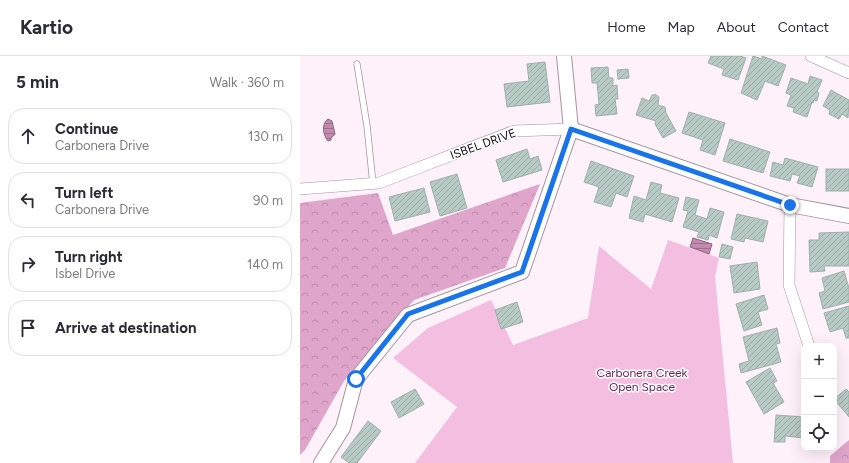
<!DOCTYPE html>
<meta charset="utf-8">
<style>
:root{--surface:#fff;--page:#f2f2f3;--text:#2b2b33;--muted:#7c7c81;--line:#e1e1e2}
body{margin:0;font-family:Figtree,sans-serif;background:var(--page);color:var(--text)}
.controls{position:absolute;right:12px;bottom:12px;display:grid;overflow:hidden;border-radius:8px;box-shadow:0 4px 16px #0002}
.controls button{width:36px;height:36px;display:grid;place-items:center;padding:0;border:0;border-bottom:1px solid var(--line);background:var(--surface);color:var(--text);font:20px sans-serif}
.stop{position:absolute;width:12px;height:12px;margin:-9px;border:3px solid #1a73e8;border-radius:50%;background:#fff}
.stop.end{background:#1a73e8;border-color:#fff;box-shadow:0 1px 4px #0008}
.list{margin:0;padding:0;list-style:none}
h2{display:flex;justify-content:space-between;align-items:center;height:52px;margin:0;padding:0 16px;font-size:17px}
h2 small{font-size:13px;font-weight:400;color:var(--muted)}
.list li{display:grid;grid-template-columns:26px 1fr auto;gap:12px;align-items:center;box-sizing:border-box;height:56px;margin:0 8px 8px;padding:0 8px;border:1px solid var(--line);border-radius:16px}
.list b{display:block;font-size:15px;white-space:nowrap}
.list p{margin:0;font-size:13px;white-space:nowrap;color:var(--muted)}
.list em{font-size:13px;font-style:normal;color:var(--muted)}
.icon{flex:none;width:22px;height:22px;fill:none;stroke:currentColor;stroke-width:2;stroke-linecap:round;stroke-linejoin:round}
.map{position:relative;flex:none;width:549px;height:407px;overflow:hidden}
header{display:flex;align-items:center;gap:24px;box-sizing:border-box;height:56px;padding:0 20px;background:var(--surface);border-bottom:1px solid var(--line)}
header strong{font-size:19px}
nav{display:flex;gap:22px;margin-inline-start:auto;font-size:14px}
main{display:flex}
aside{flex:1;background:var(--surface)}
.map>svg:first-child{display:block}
.forest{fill:url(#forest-crowns)}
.park{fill:#f3bedf}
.water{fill:url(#water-rules);stroke:#8d647e}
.building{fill:url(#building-hatch);stroke:#9eb0aa}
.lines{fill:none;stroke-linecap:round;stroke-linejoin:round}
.service-casing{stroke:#a4959e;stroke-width:7}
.minor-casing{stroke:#a4959e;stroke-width:12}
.tertiary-casing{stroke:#a4959e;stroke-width:16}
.service{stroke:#fff;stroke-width:5.5}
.minor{stroke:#fff;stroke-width:11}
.tertiary{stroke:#fff;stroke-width:14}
.route{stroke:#1a73e8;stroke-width:5}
.labels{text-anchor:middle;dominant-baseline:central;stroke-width:3;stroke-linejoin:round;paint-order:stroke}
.street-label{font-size:12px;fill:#100a0e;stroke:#fff}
.park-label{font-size:12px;fill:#692655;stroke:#fff}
</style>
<header>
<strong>Kartio</strong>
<nav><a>Home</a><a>Map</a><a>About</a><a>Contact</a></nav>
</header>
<main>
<aside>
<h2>5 min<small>Walk · 360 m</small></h2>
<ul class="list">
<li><svg class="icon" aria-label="ahead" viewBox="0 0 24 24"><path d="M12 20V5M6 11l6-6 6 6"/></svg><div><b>Continue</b><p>Carbonera Drive</p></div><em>130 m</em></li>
<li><svg class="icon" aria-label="left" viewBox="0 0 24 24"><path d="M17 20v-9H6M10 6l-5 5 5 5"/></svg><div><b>Turn left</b><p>Carbonera Drive</p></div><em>90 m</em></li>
<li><svg class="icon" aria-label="right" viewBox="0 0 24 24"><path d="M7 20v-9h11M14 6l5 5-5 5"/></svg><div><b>Turn right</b><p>Isbel Drive</p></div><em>140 m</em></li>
<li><svg class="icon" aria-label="arrive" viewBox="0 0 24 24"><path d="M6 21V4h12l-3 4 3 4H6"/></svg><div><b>Arrive at destination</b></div></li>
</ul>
</aside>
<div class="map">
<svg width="549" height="407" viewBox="0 0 549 407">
<defs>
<pattern id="forest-crowns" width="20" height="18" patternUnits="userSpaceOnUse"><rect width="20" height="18" fill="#dfa5ca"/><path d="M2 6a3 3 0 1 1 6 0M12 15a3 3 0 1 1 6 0" fill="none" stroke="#be8dac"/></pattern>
<pattern id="water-rules" width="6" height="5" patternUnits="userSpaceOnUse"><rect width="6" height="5" fill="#c28aae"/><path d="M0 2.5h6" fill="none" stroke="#9c6f8c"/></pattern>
<pattern id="building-hatch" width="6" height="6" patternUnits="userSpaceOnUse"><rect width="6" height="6" fill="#b8cac4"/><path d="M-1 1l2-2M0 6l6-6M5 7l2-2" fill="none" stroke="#9daca7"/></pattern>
</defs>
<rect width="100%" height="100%" fill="#fef1f9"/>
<!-- forest -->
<g class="forest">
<path d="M 240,128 L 205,212 L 114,244 L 44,325 L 5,394 L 0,399 L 0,147 L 78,137 L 93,179 Z"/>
<path d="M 549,384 L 549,407 L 530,407 L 530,400 Z"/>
</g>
<!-- park -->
<path class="park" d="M 368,184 L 419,202 L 415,221 L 433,407 L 115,407 L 157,351 L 93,302 L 128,272 L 191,244 L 213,289 L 288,262 L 299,190 L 351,233 Z"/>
<!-- water -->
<g class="water">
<path d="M 28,63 L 32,65 L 35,78 L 31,82 L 31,84 L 28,85 C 23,79 21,68 28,63 Z"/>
<path d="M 393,182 L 412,188 L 409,198 L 390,191 Z"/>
</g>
<!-- building -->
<g class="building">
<path d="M 411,0 L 440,0 L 446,2 L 438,24 L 422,19 L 424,13 L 408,7 Z"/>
<path d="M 453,0 L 462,3 L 462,0 L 486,9 L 478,30 L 465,25 L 457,44 L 441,37 Z"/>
<path d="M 245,6 L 250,46 L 207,51 L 204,28 L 229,25 L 227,8 Z"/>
<path d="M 308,11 L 309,22 L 313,22 L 313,30 L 317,29 L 318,43 L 315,43 L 317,58 L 296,60 L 295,49 L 299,48 L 297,27 L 292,27 L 291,12 Z"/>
<path d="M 328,13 L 329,22 L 318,23 L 317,14 Z"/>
<path d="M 510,20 L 522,24 L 517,36 L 519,37 L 517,45 L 514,44 L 513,47 L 512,46 L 507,61 L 493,56 L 494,52 L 487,50 L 491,39 L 486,37 L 491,22 L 508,28 Z"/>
<path d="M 531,34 L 549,44 L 548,62 L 542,58 L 539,63 L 529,58 L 530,54 L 523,50 Z"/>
<path d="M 355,38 L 359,41 L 358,49 L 365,51 L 366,57 L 376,75 L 363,82 L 355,68 L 356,65 L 336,59 L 342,42 L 349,45 L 352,39 L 355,39 Z"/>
<path d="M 389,56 L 425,67 L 415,99 L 400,94 L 403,84 L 382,77 Z"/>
<path d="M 430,83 L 470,96 L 463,117 L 423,105 Z"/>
<path d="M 227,93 L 230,103 L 238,100 L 242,114 L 203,126 L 196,104 Z"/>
<path d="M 485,102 L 518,111 L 512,131 L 497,127 L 500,120 L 492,118 L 490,125 L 470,120 L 473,106 L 483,109 Z"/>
<path d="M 291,105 L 334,120 L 327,141 L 316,137 L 311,151 L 294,146 L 299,131 L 284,126 Z"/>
<rect x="526" y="113" width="23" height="22"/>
<path d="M 157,118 L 167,152 L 140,160 L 130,126 Z"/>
<path d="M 351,126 L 362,129 L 360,137 L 379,142 L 372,166 L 345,158 L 343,166 L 329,162 L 334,140 L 346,144 Z"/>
<path d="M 124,132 L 130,156 L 95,165 L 89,141 Z"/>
<path d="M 386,141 L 399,144 L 395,159 L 407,163 L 410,152 L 424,156 L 417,182 L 409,179 L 408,184 L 397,181 L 399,176 L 383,171 L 388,155 L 383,154 Z"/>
<path d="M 437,158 L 468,165 L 463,186 L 445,182 L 444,186 L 431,183 Z"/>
<path d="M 549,176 L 549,210 L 524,210 L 525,215 L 510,216 L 509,184 L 519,184 L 519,177 Z"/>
<path d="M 422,188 L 433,191 L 430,203 L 419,201 Z"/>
<path d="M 457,206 L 460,233 L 434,237 L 430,210 Z"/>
<path d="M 544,215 L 549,232 L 549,246 L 523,253 L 519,237 L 525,235 L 522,222 Z"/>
<path d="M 464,239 L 468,253 L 458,256 L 462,269 L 444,275 L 436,248 Z"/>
<path d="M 217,246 L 223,266 L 201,273 L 195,254 Z"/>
<path d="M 549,250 L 549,282 L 546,282 L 543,272 L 530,276 L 524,257 Z"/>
<path d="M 477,272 L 480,287 L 476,288 L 481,306 L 441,317 L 439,308 L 449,305 L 443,281 Z"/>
<path d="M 470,312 L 477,325 L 473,327 L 484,346 L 464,358 L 446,326 Z"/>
<path d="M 115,333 L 124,348 L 99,362 L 91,346 Z"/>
<path d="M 546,333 L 549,336 L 549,361 L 534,343 Z"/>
<path d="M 476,359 L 504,361 L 504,382 L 485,380 L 485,386 L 474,386 Z"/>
<path d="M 68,365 L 81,375 L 57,407 L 49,407 L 41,401 Z"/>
</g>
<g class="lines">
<defs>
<path id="service" d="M 57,8 L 67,70 L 73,128"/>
<g id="minor">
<path d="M 511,0 L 549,17"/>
<path d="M 0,133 L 79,127 L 214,75 L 271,73"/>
<path d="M 490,149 L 489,229 L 509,290"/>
</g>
<g id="tertiary">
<path d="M 271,73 L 490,149 L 549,160"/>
<path d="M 21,407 L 43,372 L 56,323 L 108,259 L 222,216 L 271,73 L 264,0"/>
</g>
</defs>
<!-- service casing -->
<use href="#service" class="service-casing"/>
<!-- minor casing -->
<use href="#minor" class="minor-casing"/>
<!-- tertiary casing -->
<use href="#tertiary" class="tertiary-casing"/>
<!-- service -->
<use href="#service" class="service"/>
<!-- minor -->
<use href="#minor" class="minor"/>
<!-- tertiary -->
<use href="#tertiary" class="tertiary"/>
</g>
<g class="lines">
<!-- route -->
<path class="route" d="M 56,323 L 108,258 L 222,216 L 271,73 L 490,149"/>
</g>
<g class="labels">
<!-- street labels -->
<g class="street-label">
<text transform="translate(183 88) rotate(-20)">ISBEL DRIVE</text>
</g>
<!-- park labels -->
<g class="park-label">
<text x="342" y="317">Carbonera Creek<tspan x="342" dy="14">Open Space</tspan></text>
</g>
</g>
</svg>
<div class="controls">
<button>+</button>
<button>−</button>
<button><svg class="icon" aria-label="locate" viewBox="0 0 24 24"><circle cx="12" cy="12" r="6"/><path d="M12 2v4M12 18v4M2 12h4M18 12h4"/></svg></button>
</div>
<div class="stop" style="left:56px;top:323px"></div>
<div class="stop end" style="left:490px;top:149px"></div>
</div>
</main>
